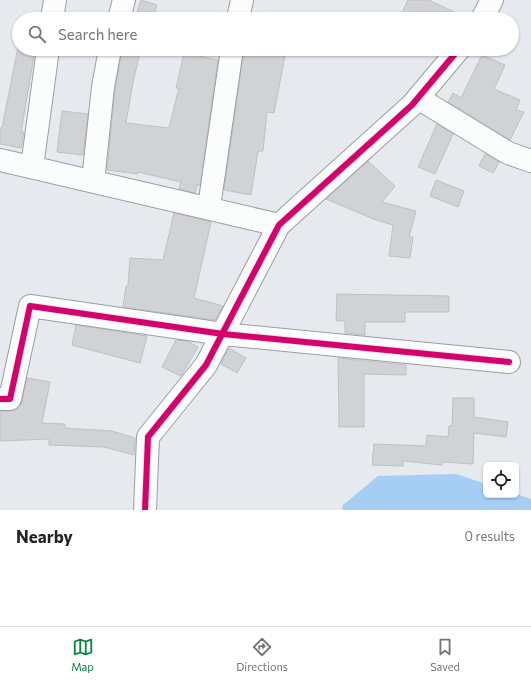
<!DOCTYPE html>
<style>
:root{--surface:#fff;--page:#f6f6f6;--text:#222;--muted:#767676;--line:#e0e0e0;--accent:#0b8043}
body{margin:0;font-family:Commissioner,sans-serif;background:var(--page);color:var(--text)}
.controls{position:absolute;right:12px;bottom:12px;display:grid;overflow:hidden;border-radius:6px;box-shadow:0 1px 3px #0004}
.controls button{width:36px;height:36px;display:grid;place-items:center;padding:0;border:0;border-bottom:1px solid var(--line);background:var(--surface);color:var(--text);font:20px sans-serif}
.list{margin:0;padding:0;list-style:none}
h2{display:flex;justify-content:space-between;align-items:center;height:52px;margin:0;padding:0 16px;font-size:17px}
h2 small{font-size:13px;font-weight:400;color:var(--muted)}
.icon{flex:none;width:22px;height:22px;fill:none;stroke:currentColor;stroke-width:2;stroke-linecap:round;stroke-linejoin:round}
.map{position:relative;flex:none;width:531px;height:510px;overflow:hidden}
.search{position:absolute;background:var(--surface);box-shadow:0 1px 3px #0004;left:12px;right:12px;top:12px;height:44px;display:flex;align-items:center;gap:10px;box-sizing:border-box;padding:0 14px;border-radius:22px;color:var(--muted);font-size:15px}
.sheet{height:116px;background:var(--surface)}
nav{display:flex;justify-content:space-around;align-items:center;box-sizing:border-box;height:56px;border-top:1px solid var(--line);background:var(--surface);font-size:11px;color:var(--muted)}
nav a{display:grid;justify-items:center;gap:2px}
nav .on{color:var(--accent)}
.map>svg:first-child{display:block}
.water{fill:#a6cef5}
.building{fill:#d0d2d5;stroke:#bec0c3}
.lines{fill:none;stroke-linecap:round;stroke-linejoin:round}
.minor-casing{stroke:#9c9ea1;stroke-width:24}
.minor{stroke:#fbfcfc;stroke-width:22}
.cycleway-casing{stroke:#e3e9f0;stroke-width:8}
.cycleway{stroke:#d6006c;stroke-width:6}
</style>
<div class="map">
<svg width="531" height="510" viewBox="0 0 531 510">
<rect width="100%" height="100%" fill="#e6e9ed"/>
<!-- water -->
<path class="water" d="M 456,474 L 486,484 L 486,495 L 516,494 L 531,499 L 531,510 L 342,510 L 343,505 L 378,476 Z"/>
<!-- building -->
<g class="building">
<path d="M 141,0 L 157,5 L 153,19 L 135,19 Z"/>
<path d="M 408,0 L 429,0 L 469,19 L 399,19 Z"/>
<path d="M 18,47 L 19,49 L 35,50 L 21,132 L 24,132 L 21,148 L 0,144 L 0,128 L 2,128 Z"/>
<path d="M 122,49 L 141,49 L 133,82 L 126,123 L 169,128 L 179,88 L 176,88 L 184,53 L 218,60 L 200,185 L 197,185 L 195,193 L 179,189 L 181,182 L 138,172 L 138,174 L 107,170 L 115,89 Z"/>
<path d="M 244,49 L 255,49 L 285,56 L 274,113 L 267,112 L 263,151 L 258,151 L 251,195 L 224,190 Z"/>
<path d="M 482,55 L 505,65 L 494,89 L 520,100 L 516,110 L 524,112 L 510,140 L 448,102 L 453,93 L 461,98 Z"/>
<path d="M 62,111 L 88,114 L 83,155 L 57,152 Z"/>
<path d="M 437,124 L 453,134 L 435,174 L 418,167 Z"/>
<path d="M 485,154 L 499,162 L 493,173 L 479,166 Z"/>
<path d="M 368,161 L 395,186 L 382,202 L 416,211 L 409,237 L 413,237 L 410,258 L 389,256 L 393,225 L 376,220 L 326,199 Z"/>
<path d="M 436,180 L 464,191 L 458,207 L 430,196 Z"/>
<path d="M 174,213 L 211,222 L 194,298 L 223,306 L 215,320 L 123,307 L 126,286 L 128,286 L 130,258 L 163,260 Z"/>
<path d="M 337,294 L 449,296 L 449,312 L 405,312 L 405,322 L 365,322 L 365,335 L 345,333 L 345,321 L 336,321 Z"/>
<path d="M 76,325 L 147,336 L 140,363 L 72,345 Z"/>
<path d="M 176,340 L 187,341 L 198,347 L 181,376 L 162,367 Z"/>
<path d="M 229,348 L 246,358 L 237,373 L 221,364 Z"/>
<path d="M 338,358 L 406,365 L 406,375 L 364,374 L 364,427 L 339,427 Z"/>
<path d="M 27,378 L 50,382 L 42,423 L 65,424 L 65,428 L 112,431 L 135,438 L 134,455 L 104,447 L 49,445 L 49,439 L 0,441 L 0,412 L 17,410 L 22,402 Z"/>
<path d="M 453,398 L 474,398 L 474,417 L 508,422 L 506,437 L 474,433 L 473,464 L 443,462 L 442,465 L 403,461 L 403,466 L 372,465 L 374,444 L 426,446 L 427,435 L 448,437 L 449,426 L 452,426 Z"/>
</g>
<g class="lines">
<defs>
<g id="minor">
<path d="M 52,19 L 55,0"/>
<path d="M 119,19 L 124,0"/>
<path d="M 238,19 L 242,0"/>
<path d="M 482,19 L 492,0"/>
<path d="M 418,98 L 508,153 L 531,161"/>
<path d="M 0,160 L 279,225"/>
<path d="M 32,167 L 48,49"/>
<path d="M 93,181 L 103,87 L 110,49"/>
<path d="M 209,207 L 232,49"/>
<path d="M 0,399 L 10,399 L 30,306 L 223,334 L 509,362"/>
<path d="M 145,510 L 148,437 L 206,365 L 279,225 L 412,105 L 459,49"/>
</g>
</defs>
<!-- minor casing -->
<use href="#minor" class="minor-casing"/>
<!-- minor -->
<use href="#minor" class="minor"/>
<defs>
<g id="cycleway">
<path d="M 0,399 L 10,399 L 30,306 L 223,334 L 509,362"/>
<path d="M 145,510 L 148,437 L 206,365 L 279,225 L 412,105 L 459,49"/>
</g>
</defs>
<!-- cycleway casing -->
<use href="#cycleway" class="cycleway-casing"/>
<!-- cycleway -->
<use href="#cycleway" class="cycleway"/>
</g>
</svg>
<div class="controls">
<button><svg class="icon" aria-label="locate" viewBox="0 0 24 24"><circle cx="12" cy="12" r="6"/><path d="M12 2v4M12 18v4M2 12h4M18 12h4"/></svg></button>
</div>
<div class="search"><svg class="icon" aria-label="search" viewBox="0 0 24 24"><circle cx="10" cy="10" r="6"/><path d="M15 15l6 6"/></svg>Search here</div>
</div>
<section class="sheet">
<h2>Nearby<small>0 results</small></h2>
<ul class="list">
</ul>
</section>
<nav>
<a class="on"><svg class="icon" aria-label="map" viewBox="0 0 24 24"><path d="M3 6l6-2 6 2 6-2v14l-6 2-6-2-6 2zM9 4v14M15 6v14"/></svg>Map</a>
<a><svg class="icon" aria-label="directions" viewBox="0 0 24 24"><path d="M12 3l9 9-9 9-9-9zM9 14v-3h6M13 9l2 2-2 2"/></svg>Directions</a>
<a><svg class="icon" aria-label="saved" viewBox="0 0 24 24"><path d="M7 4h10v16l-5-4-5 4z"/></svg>Saved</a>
</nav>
